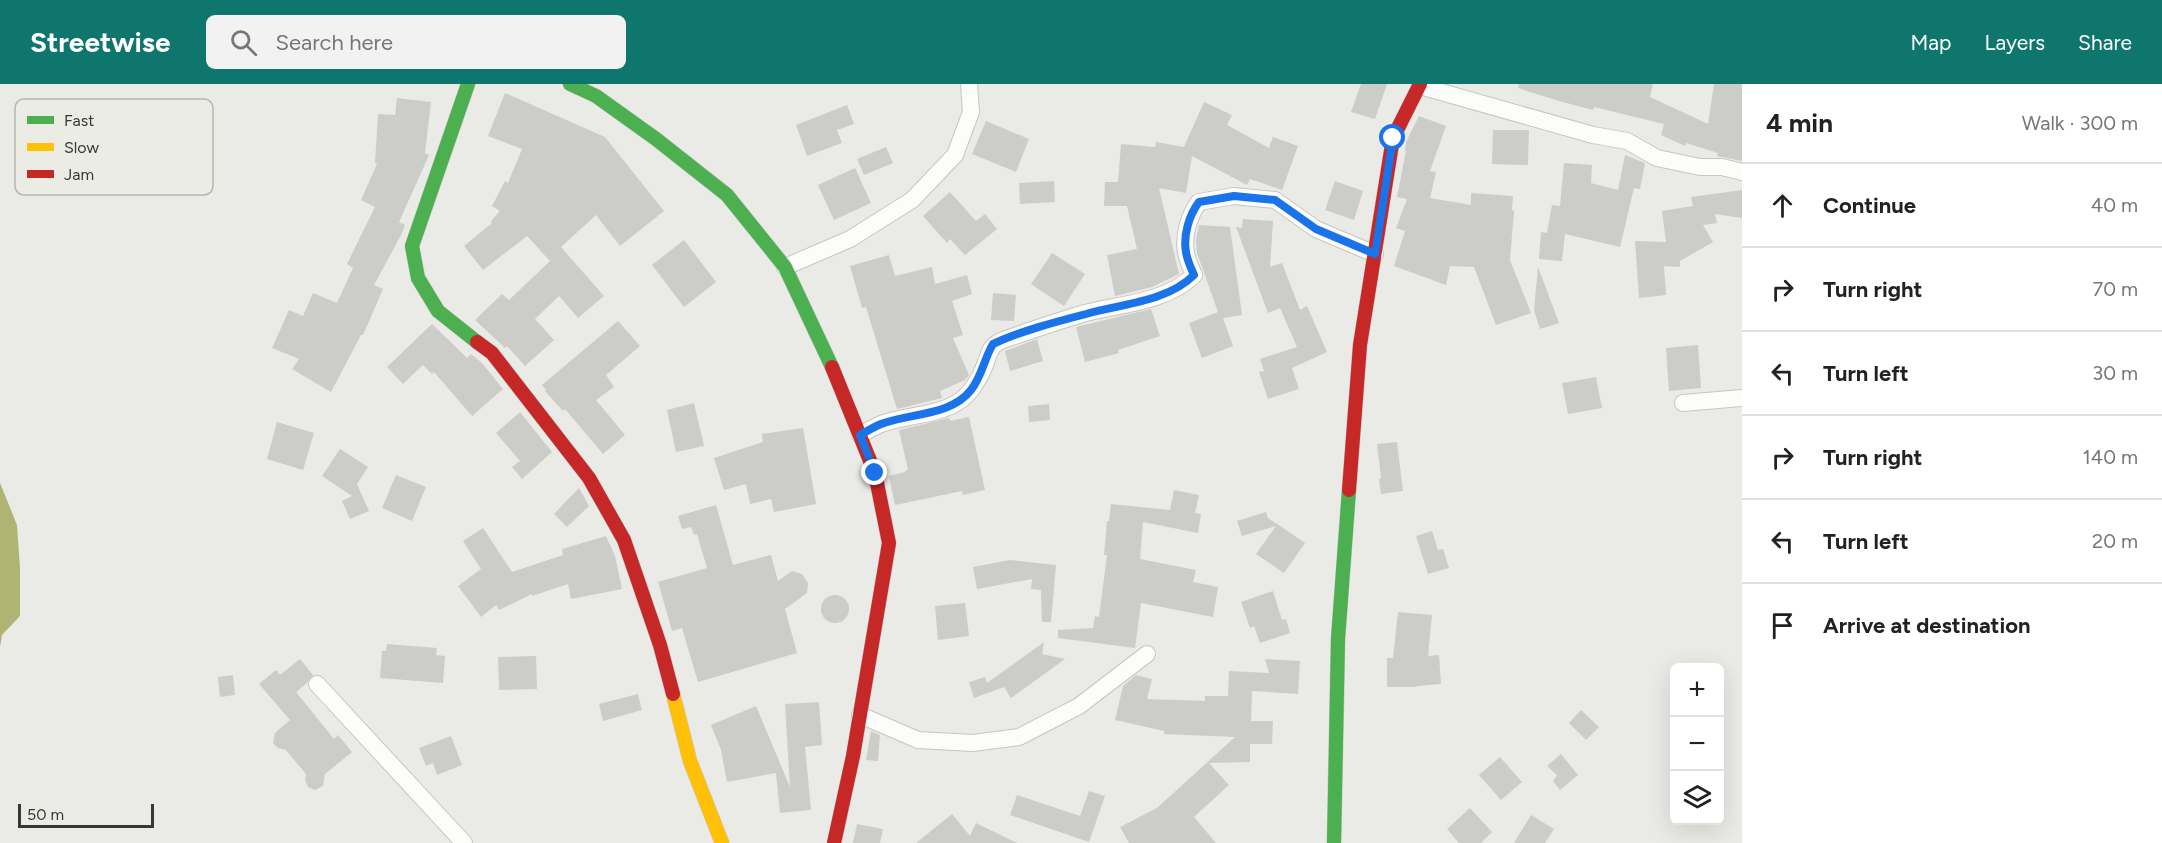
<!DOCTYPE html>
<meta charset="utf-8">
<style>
:root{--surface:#fff;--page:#f2f2f2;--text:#222;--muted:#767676;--line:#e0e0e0;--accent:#0f766e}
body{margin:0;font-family:Figtree,sans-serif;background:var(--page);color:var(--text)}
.controls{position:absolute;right:18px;bottom:18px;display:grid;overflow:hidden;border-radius:9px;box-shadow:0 6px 24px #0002}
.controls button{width:54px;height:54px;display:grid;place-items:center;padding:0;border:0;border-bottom:2px solid var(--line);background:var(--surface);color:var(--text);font:30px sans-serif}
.scale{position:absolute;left:18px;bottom:15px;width:136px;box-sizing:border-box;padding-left:6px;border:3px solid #373735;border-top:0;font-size:16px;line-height:21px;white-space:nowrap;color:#373735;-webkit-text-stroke:4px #ebece4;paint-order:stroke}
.stop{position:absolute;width:18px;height:18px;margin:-14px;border:4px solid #1a73e8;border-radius:50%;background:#fff}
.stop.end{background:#1a73e8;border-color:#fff;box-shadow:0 2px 6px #0008}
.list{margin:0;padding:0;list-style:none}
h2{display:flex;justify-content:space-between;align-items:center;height:78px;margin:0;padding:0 24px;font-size:26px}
h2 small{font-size:20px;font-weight:400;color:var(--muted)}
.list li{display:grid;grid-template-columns:39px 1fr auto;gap:18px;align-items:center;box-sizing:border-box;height:84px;padding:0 24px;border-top:2px solid var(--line)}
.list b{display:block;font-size:22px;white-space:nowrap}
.list em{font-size:20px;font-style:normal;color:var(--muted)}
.icon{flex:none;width:33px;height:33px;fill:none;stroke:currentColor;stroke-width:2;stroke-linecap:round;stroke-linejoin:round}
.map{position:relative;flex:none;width:1742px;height:759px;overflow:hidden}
header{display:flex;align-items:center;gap:36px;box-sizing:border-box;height:84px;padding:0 30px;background:var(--accent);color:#fff}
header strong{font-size:28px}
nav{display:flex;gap:33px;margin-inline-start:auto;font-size:21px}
.search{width:420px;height:54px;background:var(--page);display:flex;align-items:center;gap:15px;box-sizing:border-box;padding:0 21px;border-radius:9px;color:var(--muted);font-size:22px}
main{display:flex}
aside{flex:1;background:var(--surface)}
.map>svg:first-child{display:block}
.water{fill:#b0b472}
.building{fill:#ccccc9}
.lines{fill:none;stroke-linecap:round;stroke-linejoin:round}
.street-casing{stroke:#c6c6c3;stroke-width:18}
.fast-casing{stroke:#c6c6c3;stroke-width:15}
.slow-casing{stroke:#c6c6c3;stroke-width:15}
.jam-casing{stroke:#c6c6c3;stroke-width:15}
.street{stroke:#fcfcfb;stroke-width:16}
.fast{stroke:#4caf50;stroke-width:14}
.slow{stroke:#ffc107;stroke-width:14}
.jam{stroke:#c62828;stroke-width:14}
.route{stroke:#1a73e8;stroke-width:8}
.key{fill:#ebece4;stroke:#b5b6b0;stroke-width:1.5}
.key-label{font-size:16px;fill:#373735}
</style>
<header>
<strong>Streetwise</strong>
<div class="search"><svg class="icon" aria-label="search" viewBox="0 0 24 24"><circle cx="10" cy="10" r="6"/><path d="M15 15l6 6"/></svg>Search here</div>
<nav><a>Map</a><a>Layers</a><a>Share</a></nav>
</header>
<main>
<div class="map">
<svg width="1742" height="759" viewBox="0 0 1742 759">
<rect width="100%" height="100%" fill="#eaeae6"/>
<!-- water -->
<path class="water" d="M 0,399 L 17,441 L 20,484 L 20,532 L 2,551 L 0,563 Z"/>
<!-- building -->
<g class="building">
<path d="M 1361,0 L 1387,0 L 1375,35 L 1351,28 Z"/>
<path d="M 1519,0 L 1653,0 L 1650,13 L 1708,40 L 1714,0 L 1742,0 L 1742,77 L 1717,72 L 1718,69 L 1686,59 L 1685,62 L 1661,51 L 1664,40 L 1594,23 L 1593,26 L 1559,17 L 1518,4 Z"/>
<path d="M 505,9 L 605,53 L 664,127 L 620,162 L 596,131 L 561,163 L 604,212 L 578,234 L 559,212 L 535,235 L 554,256 L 525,282 L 507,262 L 505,264 L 475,236 L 502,210 L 509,216 L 550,177 L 527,152 L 483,186 L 464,162 L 492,139 L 491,137 L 500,127 L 492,122 L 505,97 L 508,99 L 522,65 L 488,52 Z"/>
<path d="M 397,14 L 431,18 L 425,69 L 429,71 L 399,138 L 405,141 L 401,151 L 374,201 L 383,205 L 363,251 L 361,251 L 331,308 L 292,285 L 299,275 L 272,264 L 289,226 L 303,232 L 313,209 L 337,219 L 353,184 L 347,180 L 375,123 L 361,116 L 377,80 L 375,79 L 378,30 L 395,31 Z"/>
<path d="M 1204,18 L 1232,31 L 1227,41 L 1269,64 L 1273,53 L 1298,62 L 1282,106 L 1250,95 L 1247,101 L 1192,72 L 1186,109 L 1159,104 L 1179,190 L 1152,203 L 1115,212 L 1107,171 L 1137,165 L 1127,122 L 1104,122 L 1105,98 L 1118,98 L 1121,60 L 1155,63 L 1156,58 L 1184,63 Z"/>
<path d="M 847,21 L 854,40 L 837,46 L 842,59 L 807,72 L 796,41 Z"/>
<path d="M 1419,32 L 1446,42 L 1430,87 L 1436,88 L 1430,114 L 1471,121 L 1471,109 L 1513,112 L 1512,126 L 1514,127 L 1510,176 L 1531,229 L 1496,241 L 1474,183 L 1450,182 L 1446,201 L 1394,182 L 1405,147 L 1396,144 L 1407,115 L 1397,113 L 1406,67 L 1405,67 L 1406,58 Z"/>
<path d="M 986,37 L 1029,55 L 1016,88 L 972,70 Z"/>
<path d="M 1493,46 L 1529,46 L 1528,81 L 1492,80 Z"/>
<path d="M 886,63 L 893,79 L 864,91 L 857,75 Z"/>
<path d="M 1625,71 L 1645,79 L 1640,105 L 1634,104 L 1620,163 L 1565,150 L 1562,177 L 1539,175 L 1541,148 L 1547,149 L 1552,121 L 1560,122 L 1564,79 L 1592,81 L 1591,99 L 1618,106 Z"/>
<path d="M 855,84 L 871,119 L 834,136 L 818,101 Z"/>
<path d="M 1054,97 L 1055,118 L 1020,120 L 1019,99 Z"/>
<path d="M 1335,97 L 1363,107 L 1354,136 L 1325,126 Z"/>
<path d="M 1742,106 L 1742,134 L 1715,130 L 1717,139 L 1703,141 L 1713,158 L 1680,177 L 1680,183 L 1664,182 L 1666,211 L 1639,214 L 1635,157 L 1666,158 L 1662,127 L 1693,122 L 1691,113 Z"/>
<path d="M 950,108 L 976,137 L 985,130 L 997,145 L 965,171 L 950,155 L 947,159 L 923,132 Z"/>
<path d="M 1243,135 L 1273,137 L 1270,183 L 1282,179 L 1300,226 L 1307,222 L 1327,268 L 1292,284 L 1299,305 L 1268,315 L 1259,288 L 1264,287 L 1260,275 L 1297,263 L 1280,224 L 1268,229 L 1236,143 L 1242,144 Z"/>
<path d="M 1199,141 L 1230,143 L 1242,231 L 1223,234 L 1233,262 L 1202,274 L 1189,239 L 1218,228 L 1197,169 L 1196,156 Z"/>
<path d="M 684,156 L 716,198 L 684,223 L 652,181 Z"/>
<path d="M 1052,169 L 1085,190 L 1064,222 L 1031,200 Z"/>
<path d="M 889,171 L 895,192 L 932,183 L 935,200 L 967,191 L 972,210 L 952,217 L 963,251 L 953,254 L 969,291 L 965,296 L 940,307 L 942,314 L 897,325 L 866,223 L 862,224 L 850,182 Z"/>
<path d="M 1538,183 L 1559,239 L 1540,245 L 1534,226 Z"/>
<path d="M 993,209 L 1016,211 L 1014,237 L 991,236 Z"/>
<path d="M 1151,225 L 1160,252 L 1118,266 L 1119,269 L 1085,278 L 1076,243 Z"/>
<path d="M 618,237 L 640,262 L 606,291 L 614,303 L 596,316 L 625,351 L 603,370 L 565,325 L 563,327 L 545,307 L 546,306 L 542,301 Z"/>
<path d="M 432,240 L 467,274 L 471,270 L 482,279 L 503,305 L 472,332 L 434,288 L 432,290 L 423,281 L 403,300 L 387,283 Z"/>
<path d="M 1037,255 L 1043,277 L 1010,287 L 1005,267 Z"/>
<path d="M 1698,261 L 1701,304 L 1669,307 L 1666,264 Z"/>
<path d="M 1596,293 L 1602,324 L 1568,330 L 1562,299 Z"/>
<path d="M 694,319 L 704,362 L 676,368 L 667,326 Z"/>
<path d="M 1049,320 L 1050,336 L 1029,338 L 1028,322 Z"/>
<path d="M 520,328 L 552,368 L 522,395 L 512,383 L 520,377 L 496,349 Z"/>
<path d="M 969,333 L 985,406 L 963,411 L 962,407 L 895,421 L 889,392 L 905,388 L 905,387 L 908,386 L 899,346 L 949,334 L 950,337 Z"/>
<path d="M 277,338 L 314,349 L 303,386 L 267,375 Z"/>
<path d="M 803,344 L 816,420 L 774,428 L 771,415 L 750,420 L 746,400 L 724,406 L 714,374 L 763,358 L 762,350 Z"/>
<path d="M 1397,358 L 1403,407 L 1381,410 L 1379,395 L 1381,394 L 1377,360 Z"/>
<path d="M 340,365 L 368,383 L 357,400 L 369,427 L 350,435 L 342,417 L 352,412 L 322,392 Z"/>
<path d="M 396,391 L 426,403 L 412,437 L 382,424 Z"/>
<path d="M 579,404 L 589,422 L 567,443 L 554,430 Z"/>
<path d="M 1174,406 L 1199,411 L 1195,429 L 1201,430 L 1198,449 L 1143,438 L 1140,475 L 1196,486 L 1193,498 L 1218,503 L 1213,533 L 1141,519 L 1135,564 L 1058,554 L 1058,546 L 1093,544 L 1095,532 L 1099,533 L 1107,471 L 1104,471 L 1107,437 L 1109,437 L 1111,420 L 1170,426 Z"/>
<path d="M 716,421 L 733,481 L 771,471 L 778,497 L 792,487 L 802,490 L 808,499 L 807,509 L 785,525 L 797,569 L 698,598 L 682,544 L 672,547 L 658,498 L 707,484 L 697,450 L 694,451 L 691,443 L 682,445 L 678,432 Z"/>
<path d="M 1266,428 L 1268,434 L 1305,459 L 1284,489 L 1256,470 L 1276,442 L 1242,452 L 1237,437 Z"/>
<path d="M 483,444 L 512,488 L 563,471 L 562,465 L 606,452 L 615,472 L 622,505 L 571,515 L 568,500 L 532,512 L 532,510 L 499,526 L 496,521 L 481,533 L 458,502 L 481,485 L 463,457 Z"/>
<path d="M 1432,447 L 1438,466 L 1443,465 L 1449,484 L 1428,490 L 1416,452 Z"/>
<path d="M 1010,476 L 1056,481 L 1051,538 L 1042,538 L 1041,506 L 1031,505 L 1032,495 L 977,505 L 973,483 Z"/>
<path d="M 1273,507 L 1282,536 L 1286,535 L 1290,549 L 1260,559 L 1254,542 L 1250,544 L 1241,518 Z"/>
<circle cx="835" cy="525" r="14"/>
<path d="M 965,519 L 969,552 L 938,556 L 935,522 Z"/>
<path d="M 1398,528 L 1432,531 L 1428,572 L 1439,571 L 1441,600 L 1417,602 L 1416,603 L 1387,603 L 1387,574 L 1393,574 Z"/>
<path d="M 1044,558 L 1042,570 L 1065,575 L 1011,614 L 1004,603 L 974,614 L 969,598 L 985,593 L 987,599 Z"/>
<path d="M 387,560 L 437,564 L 436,571 L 445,572 L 443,599 L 380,594 L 382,567 L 386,567 Z"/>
<path d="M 536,572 L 537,605 L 499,606 L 498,573 Z"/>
<path d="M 300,575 L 313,591 L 307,599 L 296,608 L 334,655 L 338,651 L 352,668 L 325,690 L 323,702 L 315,706 L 308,703 L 305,696 L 306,690 L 286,666 L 278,664 L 273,659 L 275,649 L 290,636 L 259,600 L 276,586 L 280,591 Z"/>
<path d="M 1265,575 L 1300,577 L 1298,610 L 1252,607 L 1251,637 L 1273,637 L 1272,660 L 1250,660 L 1250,678 L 1209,679 L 1229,701 L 1194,733 L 1216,759 L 1129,759 L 1120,743 L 1157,724 L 1235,653 L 1164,650 L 1164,647 L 1115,636 L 1123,602 L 1136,591 L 1152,595 L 1147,615 L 1205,617 L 1205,612 L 1228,612 L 1229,587 L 1269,589 Z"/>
<path d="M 233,591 L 235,611 L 220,613 L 218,593 Z"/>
<path d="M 638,610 L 642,626 L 603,637 L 599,620 Z"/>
<path d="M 819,618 L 822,661 L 805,663 L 811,726 L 780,729 L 776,689 L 727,698 L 721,666 L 711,641 L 756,622 L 790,703 L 785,620 Z"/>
<path d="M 1581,626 L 1599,643 L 1586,656 L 1569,639 Z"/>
<path d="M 871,647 L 880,651 L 878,677 L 866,676 Z"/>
<path d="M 451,652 L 462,681 L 437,691 L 433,679 L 426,682 L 419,664 Z"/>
<path d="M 1561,670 L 1578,691 L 1560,706 L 1553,697 L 1557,691 L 1547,682 Z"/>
<path d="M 1500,673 L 1522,698 L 1501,716 L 1479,691 Z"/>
<path d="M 1089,707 L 1105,712 L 1089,758 L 1010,731 L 1017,711 L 1080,732 Z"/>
<path d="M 1470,724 L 1492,748 L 1481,759 L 1459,759 L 1447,745 Z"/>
<path d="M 952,730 L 970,752 L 976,739 L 1017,759 L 916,759 Z"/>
<path d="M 1531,731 L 1554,745 L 1545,759 L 1514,759 Z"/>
<path d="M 857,740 L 883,745 L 880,759 L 853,759 Z"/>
</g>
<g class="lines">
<defs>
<g id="street">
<path d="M 1420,2 L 1593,51 L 1627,57 L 1657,74 L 1700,83 L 1722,83 L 1742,88"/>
<path d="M 785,183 L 850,155 L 912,116 L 955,71 L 971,28 L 969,0"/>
<path d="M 1683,319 L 1742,314"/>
<path d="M 860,351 C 867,347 874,343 881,340 C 905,331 936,332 958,318 C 970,311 980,294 985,281 C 990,268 989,262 1003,256 C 1029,247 1055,238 1082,230 C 1118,220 1166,219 1194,191 C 1191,184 1187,176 1186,168 C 1183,152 1189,131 1199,118 L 1234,112 L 1275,116 L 1316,145 L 1375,170"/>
<path d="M 317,600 L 464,759"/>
<path d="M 860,631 L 918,656 L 973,659 L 1019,653 L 1079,622 L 1147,570"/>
</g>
<g id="fast">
<path d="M 468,0 L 412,162 L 418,194 L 438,227 L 477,258"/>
<path d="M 570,0 L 596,12 L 656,55 L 727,111 L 785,183 L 832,283"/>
<path d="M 1334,759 L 1338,555 L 1349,406"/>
</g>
<path id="slow" d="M 673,610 L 690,677 L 722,759"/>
<g id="jam">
<path d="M 477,258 L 492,269 L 589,394 L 624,456 L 660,561 L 673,610"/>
<path d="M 832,283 L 875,389 L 889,459 L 853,672 L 834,759"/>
<path d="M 1349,406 L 1360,261 L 1393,54 L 1420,0"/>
</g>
</defs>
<!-- street casing -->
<use href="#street" class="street-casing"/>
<!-- fast casing -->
<use href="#fast" class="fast-casing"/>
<!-- slow casing -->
<use href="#slow" class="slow-casing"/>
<!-- jam casing -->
<use href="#jam" class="jam-casing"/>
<!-- street -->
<use href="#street" class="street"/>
<!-- fast -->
<use href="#fast" class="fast"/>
<!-- slow -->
<use href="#slow" class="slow"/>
<!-- jam -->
<use href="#jam" class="jam"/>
</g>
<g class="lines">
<!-- route -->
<path class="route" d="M 875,389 L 860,351 C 867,347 874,343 881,340 C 909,329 951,332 971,306 C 982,292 984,275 993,260 C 1021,247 1055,238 1086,230 C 1121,220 1167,218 1194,191 C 1191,184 1187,176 1186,168 C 1183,152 1189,131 1199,118 L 1234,112 L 1275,116 L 1316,145 L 1375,170 L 1393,54"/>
</g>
<!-- legend -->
<rect x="15" y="15" width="198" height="96" rx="9" class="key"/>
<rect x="27" y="32" width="27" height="8" fill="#4caf50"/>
<rect x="27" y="59" width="27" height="8" fill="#ffc107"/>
<rect x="27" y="86" width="27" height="8" fill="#c62828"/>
<g class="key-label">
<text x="64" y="42">Fast</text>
<text x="64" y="69">Slow</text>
<text x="64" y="96">Jam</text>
</g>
</svg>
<div class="controls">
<button>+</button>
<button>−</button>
<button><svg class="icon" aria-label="layers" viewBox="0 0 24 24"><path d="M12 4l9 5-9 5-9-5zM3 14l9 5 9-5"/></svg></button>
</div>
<div class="scale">50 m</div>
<div class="stop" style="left:1393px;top:54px"></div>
<div class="stop end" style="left:875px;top:389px"></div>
</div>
<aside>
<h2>4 min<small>Walk · 300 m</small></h2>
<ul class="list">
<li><svg class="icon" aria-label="ahead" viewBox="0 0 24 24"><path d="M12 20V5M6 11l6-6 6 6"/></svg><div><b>Continue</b></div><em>40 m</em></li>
<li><svg class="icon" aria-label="right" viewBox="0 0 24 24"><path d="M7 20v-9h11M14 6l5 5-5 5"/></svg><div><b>Turn right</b></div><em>70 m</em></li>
<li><svg class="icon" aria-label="left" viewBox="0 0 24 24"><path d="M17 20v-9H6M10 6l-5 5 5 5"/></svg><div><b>Turn left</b></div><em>30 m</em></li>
<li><svg class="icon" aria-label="right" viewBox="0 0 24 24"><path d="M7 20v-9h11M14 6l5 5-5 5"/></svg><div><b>Turn right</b></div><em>140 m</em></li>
<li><svg class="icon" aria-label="left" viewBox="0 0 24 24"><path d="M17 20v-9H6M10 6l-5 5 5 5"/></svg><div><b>Turn left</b></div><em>20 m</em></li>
<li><svg class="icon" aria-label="arrive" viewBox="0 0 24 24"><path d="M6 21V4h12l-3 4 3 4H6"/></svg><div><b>Arrive at destination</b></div></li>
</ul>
</aside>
</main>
